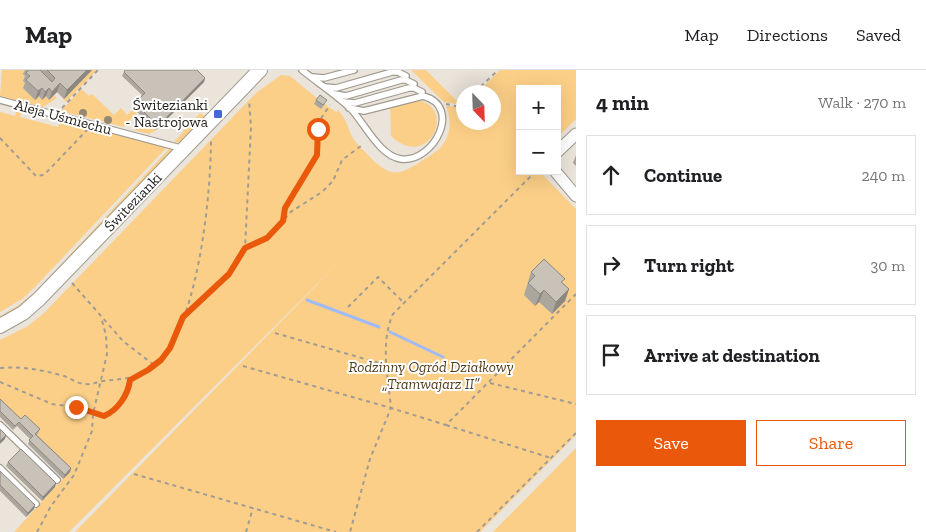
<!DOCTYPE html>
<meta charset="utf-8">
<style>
:root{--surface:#fff;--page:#f2f2f2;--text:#202124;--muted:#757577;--line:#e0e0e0;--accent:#ea580c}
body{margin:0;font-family:"Zilla Slab",serif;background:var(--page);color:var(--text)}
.controls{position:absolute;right:15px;top:15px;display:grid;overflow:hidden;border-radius:0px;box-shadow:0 5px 20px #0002}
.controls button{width:45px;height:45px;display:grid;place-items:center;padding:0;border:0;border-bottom:1px solid var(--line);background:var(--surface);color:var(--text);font:25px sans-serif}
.compass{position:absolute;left:456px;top:15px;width:45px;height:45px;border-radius:50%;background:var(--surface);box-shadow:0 5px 20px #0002;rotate:157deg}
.stop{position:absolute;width:15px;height:15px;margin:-11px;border:4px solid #ea580c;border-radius:50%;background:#fff}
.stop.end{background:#ea580c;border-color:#fff;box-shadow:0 1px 5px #0008}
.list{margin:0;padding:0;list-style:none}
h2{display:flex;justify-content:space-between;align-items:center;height:65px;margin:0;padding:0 20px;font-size:21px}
h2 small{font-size:16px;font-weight:400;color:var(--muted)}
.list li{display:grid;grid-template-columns:32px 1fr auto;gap:15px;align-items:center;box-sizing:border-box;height:80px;margin:0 10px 10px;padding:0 10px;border:1px solid var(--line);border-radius:0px}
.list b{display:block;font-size:19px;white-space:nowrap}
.list em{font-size:16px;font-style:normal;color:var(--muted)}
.actions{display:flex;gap:10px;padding:15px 20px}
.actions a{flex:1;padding:11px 0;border:1px solid var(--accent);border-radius:0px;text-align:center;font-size:18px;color:var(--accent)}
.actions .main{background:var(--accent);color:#fff}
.icon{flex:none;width:28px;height:28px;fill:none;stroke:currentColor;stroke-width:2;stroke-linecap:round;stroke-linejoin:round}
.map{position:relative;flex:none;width:576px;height:462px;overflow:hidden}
header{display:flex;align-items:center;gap:30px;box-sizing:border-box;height:70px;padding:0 25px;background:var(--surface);border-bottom:1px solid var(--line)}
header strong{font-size:24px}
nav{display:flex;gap:28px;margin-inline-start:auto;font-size:18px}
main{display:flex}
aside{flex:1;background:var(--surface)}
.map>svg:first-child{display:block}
.green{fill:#fbcf87}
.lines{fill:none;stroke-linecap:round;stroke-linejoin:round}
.stream{stroke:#a0b9f7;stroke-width:3}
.service-casing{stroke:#a19b91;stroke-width:8}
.minor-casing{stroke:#a19b91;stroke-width:13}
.tertiary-casing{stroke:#a19b91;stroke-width:16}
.path{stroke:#a19c94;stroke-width:2;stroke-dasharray:4 4;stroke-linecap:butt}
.service{stroke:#fff;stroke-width:5.5}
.minor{stroke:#fff;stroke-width:11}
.tertiary{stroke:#fff;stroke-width:14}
.tree{fill:#978971}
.wall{fill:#aca79e}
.shaded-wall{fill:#8c8881}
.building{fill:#c8c2b8;stroke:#8c8881}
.route{stroke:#ea580c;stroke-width:6}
.poi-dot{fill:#4467d9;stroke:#fff;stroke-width:2}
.labels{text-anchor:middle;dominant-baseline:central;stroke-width:4;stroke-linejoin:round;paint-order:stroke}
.poi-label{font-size:15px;fill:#25231f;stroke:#fff;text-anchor:end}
.street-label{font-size:15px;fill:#25231f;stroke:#fff}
.park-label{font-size:15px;font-style:italic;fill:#533e1b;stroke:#fff}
</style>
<header>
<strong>Map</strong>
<nav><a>Map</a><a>Directions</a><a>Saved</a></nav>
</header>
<main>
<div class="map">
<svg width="576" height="462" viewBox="0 0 576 462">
<rect width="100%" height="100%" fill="#eae4da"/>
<!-- green -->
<g class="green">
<path d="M 2,0 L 27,0 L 27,15 L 24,18 L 35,29 L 39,26 L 42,30 L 46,26 L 49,29 L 54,25 L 57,28 L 43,37 L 0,26 Z"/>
<path d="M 92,0 L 97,0 L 66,32 L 62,28 Z"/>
<path d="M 411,0 L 426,0 L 461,35 L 444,32 Z"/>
<path d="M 500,0 L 576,0 L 576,49 L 557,68 L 557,19 L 520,19 L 520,101 L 539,101 L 576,139 L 576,365 L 480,462 L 75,462 L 346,185 L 69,462 L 14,462 L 69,402 L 0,334 L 0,270 L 28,256 L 44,243 L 256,23 L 281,5 L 290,6 L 318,29 L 321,39 L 325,34 L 336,42 L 338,40 C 347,49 348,60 354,70 C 359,76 365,82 370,87 C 389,106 397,107 420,92 C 426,88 433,84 439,79 C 451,67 452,51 446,36 L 463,37 L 463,52 L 493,52 L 493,22 L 478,22 Z"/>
<path d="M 81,19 L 89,26 L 92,24 L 114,45 L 121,38 L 127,45 L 134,38 L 137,42 L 124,57 L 61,41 Z"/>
<path d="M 414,30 C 459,33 430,103 391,66 L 390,36 Z"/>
<path d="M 17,38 L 22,40 L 20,47 L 58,57 L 60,49 L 168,76 L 34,218 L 22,229 L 0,242 L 0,42 L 15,46 Z"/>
<path d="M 200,43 L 207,47 L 182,73 L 174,72 Z"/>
<path d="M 144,48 L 156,60 L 149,64 L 134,60 L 135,57 Z"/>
<path d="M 171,77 L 173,82 L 38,222 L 18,239 L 0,249 L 0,246 L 16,237 L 36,221 Z"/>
<path d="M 576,378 L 576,462 L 493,462 Z"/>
</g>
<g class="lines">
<!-- stream -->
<g class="stream">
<path d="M 307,230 L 379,257"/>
<path d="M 390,262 L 443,287"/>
</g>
<defs>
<g id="service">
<path d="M 302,0 C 318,13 335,24 350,38 C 364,52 379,86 401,89 C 434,93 463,36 423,26 L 364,41 L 349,38"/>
<path d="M 313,7 L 324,8 L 354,0"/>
<path d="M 325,17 L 336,18 L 392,2 L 398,2 L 406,6"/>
<path d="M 335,24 L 346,26 L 401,10 L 406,10 L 414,14"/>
<path d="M 0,30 L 184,79"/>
<path d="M 344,32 L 355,33 L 409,18 L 414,18 L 422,22"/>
<path d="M 0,355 L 57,410"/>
<path d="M 0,398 L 36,434"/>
</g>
<g id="minor">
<path d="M 557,82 L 576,64"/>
<path d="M 555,101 L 576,126"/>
</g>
<path id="tertiary" d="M 0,256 L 23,243 L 39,229 L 260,0"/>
</defs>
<!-- service casing -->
<use href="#service" class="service-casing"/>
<!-- minor casing -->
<use href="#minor" class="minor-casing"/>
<!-- tertiary casing -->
<use href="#tertiary" class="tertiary-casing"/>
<!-- path -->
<g class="path">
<path d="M 475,22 L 498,0"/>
<path d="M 446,34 L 460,37 L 463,35"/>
<path d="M 62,38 L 98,0"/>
<path d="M 0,68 L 36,106 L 44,105 L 87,60"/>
<path d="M 536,101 L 393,244 C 380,273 388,306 391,338 L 446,355 L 576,224"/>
<path d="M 285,149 L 289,143 L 322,122 L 333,111 L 342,90 L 361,76"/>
<path d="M 245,178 L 267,168 L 283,151 L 285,138 L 317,85 L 318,53 L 330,35"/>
<path d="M 72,213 L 123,271 L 154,295"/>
<path d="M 348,237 L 378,207 L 403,232"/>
<path d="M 185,246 L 229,204 L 245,178 L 251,57 L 249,30"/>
<path d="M 275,263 L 386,295"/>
<path d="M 243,296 L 391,338 L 370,389 L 350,462"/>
<path d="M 0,298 C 23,296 42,300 64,306 C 70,308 78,314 85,314 C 91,315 97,312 103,311 C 128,308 143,309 161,289 C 199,247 211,124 211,69"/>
<path d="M 0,312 L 52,334 L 76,337 L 104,346 C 118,340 129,325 129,310"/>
<path d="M 490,313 L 576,334"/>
<path d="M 446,355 L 551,388"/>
<path d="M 134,404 L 336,462"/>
<path d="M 37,462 L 51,436 L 74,405 L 92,361 L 93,344 L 107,284 L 106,265 L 101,247"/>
<path d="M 246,462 L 253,438"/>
<path d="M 477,462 L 576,363"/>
</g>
<!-- service -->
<use href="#service" class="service"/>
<!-- minor -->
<use href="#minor" class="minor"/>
<!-- tertiary -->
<use href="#tertiary" class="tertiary"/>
</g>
<!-- trees -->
<g class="tree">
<circle cx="83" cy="43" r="4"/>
<circle cx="108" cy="50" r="4"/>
</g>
<!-- wall -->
<g class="wall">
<path d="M 25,0 L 92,0 L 64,29 L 57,22 L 49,30 L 46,26 L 42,30 L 39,26 L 35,30 L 23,18 L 25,13 L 23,11 L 25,6 L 23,4 Z"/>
<path d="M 124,2 L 205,8 L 204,12 L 156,60 L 133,38 L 135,33 L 142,25 L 122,6 Z"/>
<path d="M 316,30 L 325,34 L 321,39 L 314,34 Z"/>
<path d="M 576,85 L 576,96 L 573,93 Z"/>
<path d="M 531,202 L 563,213 L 569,219 L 565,231 L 552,244 L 539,232 L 535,236 L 524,225 Z"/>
<path d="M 0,329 L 21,349 L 40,359 L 37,365 L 71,398 L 70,402 L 63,409 L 28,374 L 30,369 L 17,356 L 13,360 L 0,347 Z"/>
<path d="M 8,392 L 56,413 L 55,417 L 42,431 L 6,396 Z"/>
<path d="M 0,401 L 34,439 L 26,447 L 0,421 Z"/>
</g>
<!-- shaded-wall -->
<g class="shaded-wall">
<path d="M 87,0 L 92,0 L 64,29 L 67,20 Z"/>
<path d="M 205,8 L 204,12 L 156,60 L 158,56 Z"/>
<path d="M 60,13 L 57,22 L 49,30 L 52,22 Z"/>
<path d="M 42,18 L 39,26 L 35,30 L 38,21 Z"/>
<path d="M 49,18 L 46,26 L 42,30 L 45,22 Z"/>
<path d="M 569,219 L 565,231 L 552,244 L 556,232 Z"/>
<path d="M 544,220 L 539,232 L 535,236 L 540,224 Z"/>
<path d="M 6,365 L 5,369 L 0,374 L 0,371 Z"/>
<path d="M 71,398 L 70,402 L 63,409 L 65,405 Z"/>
<path d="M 56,413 L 55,417 L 42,431 L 43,427 Z"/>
<path d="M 35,435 L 34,439 L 26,447 L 28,443 Z"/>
</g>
<!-- building -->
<g class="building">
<path d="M 29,0 L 40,0 L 52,12 L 55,8 L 47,0 L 87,0 L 67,20 L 60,13 L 52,22 L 49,18 L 45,22 L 42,18 L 38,21 L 26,10 L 30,6 L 26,3 Z"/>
<path d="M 125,0 L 197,0 L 205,8 L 158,56 L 135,33 L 145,23 L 124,2 Z"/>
<path d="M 320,25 L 327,30 L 323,35 L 316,30 Z"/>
<path d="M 544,189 L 565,209 L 561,212 L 569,219 L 556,232 L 544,220 L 540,224 L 528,213 L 535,206 L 531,202 Z"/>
<path d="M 0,329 L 21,349 L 25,345 L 40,359 L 35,364 L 71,398 L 65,405 L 29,370 L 33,366 L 19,352 L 15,356 L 0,341 Z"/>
<path d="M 0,359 L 6,365 L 0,371 Z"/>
<path d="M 21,379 L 56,413 L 43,427 L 8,392 Z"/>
<path d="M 0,401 L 35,435 L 28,443 L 0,415 Z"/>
</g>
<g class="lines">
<!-- route -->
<path class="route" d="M 76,337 L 104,346 C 118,340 128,325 130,310 L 148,300 L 161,290 L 170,278 L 183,247 L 229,204 L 245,178 L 267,168 L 283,151 L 285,138 L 317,85 L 318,59"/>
</g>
<!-- markers -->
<rect class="poi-dot" x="213" y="39" width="10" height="10" rx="2.5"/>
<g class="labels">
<!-- poi labels -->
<g class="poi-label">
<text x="208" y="35">Świtezianki<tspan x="208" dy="17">- Nastrojowa</tspan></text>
</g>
<!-- street labels -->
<g class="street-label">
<text transform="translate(63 47) rotate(15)">Aleja Uśmiechu</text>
<text transform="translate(133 132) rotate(-46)">Świtezianki</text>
</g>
<!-- park labels -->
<g class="park-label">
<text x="431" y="297">Rodzinny Ogród Działkowy<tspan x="431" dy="17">„Tramwajarz II”</tspan></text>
</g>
</g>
</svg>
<div class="controls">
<button>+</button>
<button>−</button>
</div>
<svg class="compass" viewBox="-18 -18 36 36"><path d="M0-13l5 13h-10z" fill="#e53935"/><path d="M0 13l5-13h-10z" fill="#757577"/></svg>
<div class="stop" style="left:318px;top:59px"></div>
<div class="stop end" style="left:76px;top:337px"></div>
</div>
<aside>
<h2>4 min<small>Walk · 270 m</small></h2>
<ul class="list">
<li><svg class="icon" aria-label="ahead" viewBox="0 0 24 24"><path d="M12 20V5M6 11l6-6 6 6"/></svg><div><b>Continue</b></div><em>240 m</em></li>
<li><svg class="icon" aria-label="right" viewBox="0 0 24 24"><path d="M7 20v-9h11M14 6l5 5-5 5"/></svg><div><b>Turn right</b></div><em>30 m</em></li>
<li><svg class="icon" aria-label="arrive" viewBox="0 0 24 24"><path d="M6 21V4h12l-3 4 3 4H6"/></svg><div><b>Arrive at destination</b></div></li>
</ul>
<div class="actions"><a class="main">Save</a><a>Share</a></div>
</aside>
</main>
